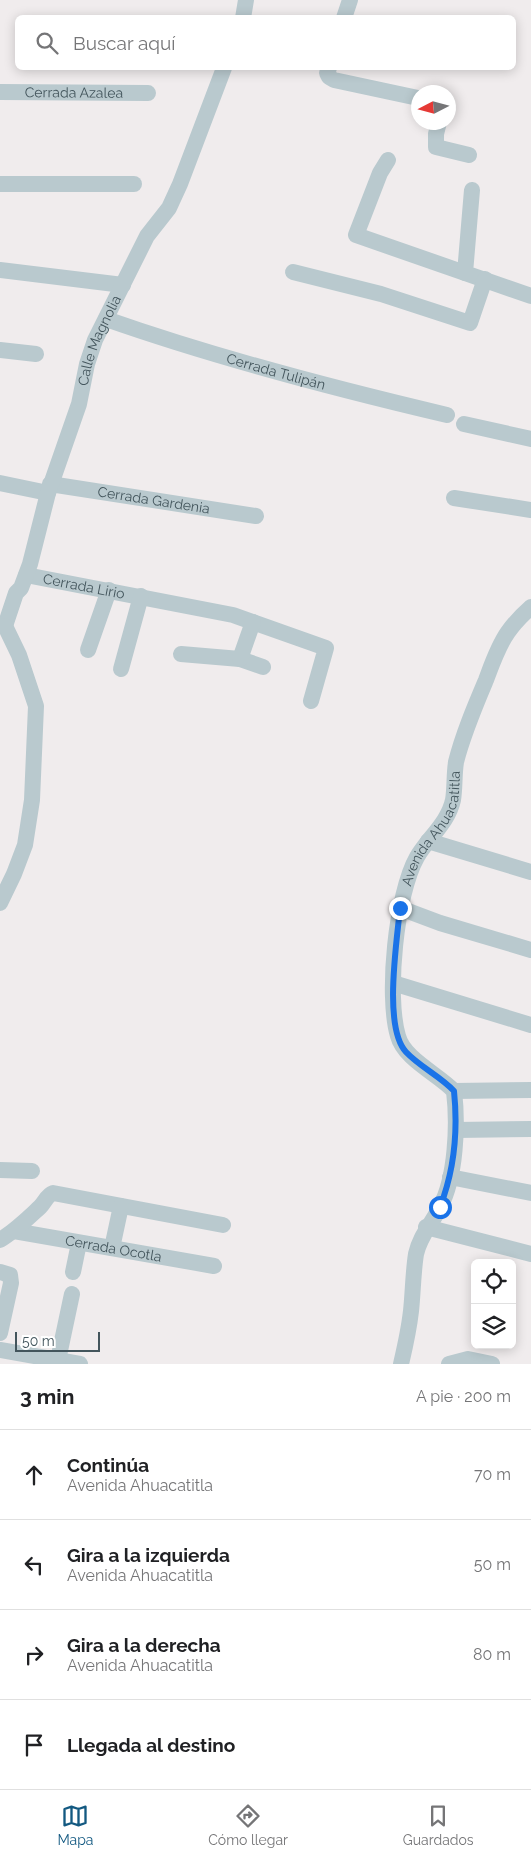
<!DOCTYPE html>
<html lang="es">
<meta charset="utf-8">
<style>
:root{--surface:#fff;--page:#f6f6f6;--text:#202124;--muted:#757577;--line:#e0e0e0;--accent:#135981}
body{margin:0;font-family:Raleway,sans-serif;background:var(--page);color:var(--text)}
.controls{position:absolute;right:15px;bottom:15px;display:grid;overflow:hidden;border-radius:8px;box-shadow:0 2px 12px #0003}
.controls button{width:45px;height:45px;display:grid;place-items:center;padding:0;border:0;border-bottom:1px solid var(--line);background:var(--surface);color:var(--text);font:25px sans-serif}
.compass{position:absolute;left:411px;top:85px;width:45px;height:45px;border-radius:50%;background:var(--surface);box-shadow:0 2px 12px #0003;rotate:264deg}
.scale{position:absolute;left:15px;bottom:12px;width:85px;box-sizing:border-box;padding-left:5px;border:2px solid #43555c;border-top:0;font-size:14px;line-height:18px;white-space:nowrap;color:#43555c;-webkit-text-stroke:4px #fff;paint-order:stroke}
.stop{position:absolute;width:15px;height:15px;margin:-11px;border:4px solid #1a73e8;border-radius:50%;background:#fff}
.stop.end{background:#1a73e8;border-color:#fff;box-shadow:0 1px 5px #0008}
.list{margin:0;padding:0;list-style:none}
h2{display:flex;justify-content:space-between;align-items:center;height:65px;margin:0;padding:0 20px;font-size:21px}
h2 small{font-size:16px;font-weight:400;color:var(--muted)}
.list li{display:grid;grid-template-columns:32px 1fr auto;gap:15px;align-items:center;box-sizing:border-box;height:90px;padding:0 20px;border-top:1px solid var(--line)}
.list b{display:block;font-size:19px;white-space:nowrap}
.list p{margin:0;font-size:16px;white-space:nowrap;color:var(--muted)}
.list em{font-size:16px;font-style:normal;color:var(--muted)}
.icon{flex:none;width:28px;height:28px;fill:none;stroke:currentColor;stroke-width:2;stroke-linecap:round;stroke-linejoin:round}
.map{position:relative;flex:none;width:531px;height:1364px;overflow:hidden}
.search{position:absolute;background:var(--surface);box-shadow:0 2px 12px #0003;left:15px;right:15px;top:15px;height:55px;display:flex;align-items:center;gap:12px;box-sizing:border-box;padding:0 18px;border-radius:8px;color:var(--muted);font-size:19px}
.sheet{height:425px;background:var(--surface)}
nav{display:flex;justify-content:space-around;align-items:center;box-sizing:border-box;height:70px;border-top:1px solid var(--line);background:var(--surface);font-size:14px;color:var(--muted)}
nav a{display:grid;justify-items:center;gap:2px}
nav .on{color:var(--accent)}
.map>svg:first-child{display:block}
.lines{fill:none;stroke-linecap:round;stroke-linejoin:round}
.minor{stroke:#b9c9ce;stroke-width:16}
.route{stroke:#1a73e8;stroke-width:6}
.labels{text-anchor:middle;dominant-baseline:central;stroke-width:4.5;stroke-linejoin:round;paint-order:stroke}
.street-label{font-size:14px;fill:#43555c;stroke:#fff}
</style>
<div class="map">
<svg width="531" height="1364" viewBox="0 0 531 1364">
<rect width="100%" height="100%" fill="#f0eced"/>
<g class="lines">
<!-- minor -->
<g class="minor">
<path d="M 243,18 L 246,0"/>
<path d="M 344,18 L 350,0"/>
<path d="M 329,68 L 327,73 L 329,77 L 334,80 L 418,98"/>
<path id="s1" d="M 0,92 L 148,93"/>
<path d="M 439,122 L 436,134 L 436,147 L 469,155"/>
<path d="M 388,160 L 380,173 L 356,235 L 465,273"/>
<path d="M 0,184 L 134,184"/>
<path d="M 472,190 L 465,273 L 531,296"/>
<path d="M 0,270 L 123,285"/>
<path d="M 293,272 L 381,294 L 470,323 L 485,279"/>
<path id="s2" d="M 106,319 C 217,358 332,388 447,415"/>
<path d="M 0,350 L 36,354"/>
<path d="M 464,424 L 531,439"/>
<path d="M 0,483 L 48,493"/>
<path id="s3" d="M 50,484 L 256,516"/>
<path d="M 454,498 L 531,510"/>
<path id="s4" d="M 26,575 L 233,615 L 326,648 L 311,701"/>
<path id="s5" d="M 5,626 L 16,593 L 21,588 L 30,564 L 48,493 L 79,404 L 87,364 L 95,340 L 147,236 L 169,208 L 180,184 L 224,68"/>
<path d="M 88,650 L 109,590"/>
<path d="M 181,654 L 240,659 L 263,667"/>
<path d="M 240,659 L 253,622"/>
<path d="M 121,669 L 141,596"/>
<path d="M 428,841 L 531,872"/>
<path d="M 0,903 L 14,874 L 25,845 L 32,800 L 36,706 L 19,655 L 5,626"/>
<path d="M 400,908 L 440,923 L 531,950"/>
<path d="M 393,983 L 531,1025"/>
<path d="M 454,1091 L 531,1090"/>
<path d="M 456,1130 L 531,1129"/>
<path d="M 0,1170 L 32,1171"/>
<path d="M 450,1177 L 531,1193"/>
<path d="M 426,1227 L 531,1254"/>
<path id="s6" d="M 14,1231 L 214,1266"/>
<path d="M 0,1240 C 15,1231 27,1219 40,1207 C 45,1202 47,1195 53,1193 L 223,1225"/>
<path d="M 112,1248 L 121,1206"/>
<path d="M 0,1272 L 10,1275 L 11,1283 L 0,1333"/>
<path d="M 73,1272 L 79,1243"/>
<path d="M 0,1350 L 80,1364"/>
<path d="M 58,1360 L 72,1294"/>
<path id="s7" d="M 401,1364 C 405,1347 409,1329 411,1311 C 413,1293 413,1273 416,1254 C 420,1235 432,1224 440,1207 C 456,1178 458,1124 454,1091 C 438,1074 404,1059 398,1036 C 386,996 396,894 417,857 C 428,838 448,823 453,800 C 455,788 454,775 456,762 C 463,734 475,706 486,680 C 492,664 498,646 508,632 C 515,622 522,615 531,607"/>
<path d="M 449,1364 L 468,1359 L 492,1364"/>
</g>
</g>
<g class="lines">
<!-- route -->
<path class="route" d="M 400,908 C 397,941 383,1027 406,1052 C 420,1067 440,1076 454,1091 C 458,1130 454,1171 440,1207"/>
</g>
<g class="labels">
<!-- street labels -->
<g class="street-label">
<text stroke="none"><textPath href="#s1" startOffset="74">Cerrada Azalea</textPath></text>
<text stroke="none"><textPath href="#s5" startOffset="302">Calle Magnolia</textPath></text>
<text stroke="none"><textPath href="#s2" startOffset="178">Cerrada Tulipán</textPath></text>
<text stroke="none"><textPath href="#s3" startOffset="105">Cerrada Gardenia</textPath></text>
<text stroke="none"><textPath href="#s4" startOffset="59">Cerrada Lirio</textPath></text>
<text stroke="none"><textPath href="#s7" startOffset="578">Avenida Ahuacatitla</textPath></text>
<text stroke="none"><textPath href="#s6" startOffset="101">Cerrada Ocotla</textPath></text>
</g>
</g>
</svg>
<div class="controls">
<button><svg class="icon" aria-label="locate" viewBox="0 0 24 24"><circle cx="12" cy="12" r="6"/><path d="M12 2v4M12 18v4M2 12h4M18 12h4"/></svg></button>
<button><svg class="icon" aria-label="layers" viewBox="0 0 24 24"><path d="M12 4l9 5-9 5-9-5zM3 14l9 5 9-5"/></svg></button>
</div>
<svg class="compass" viewBox="-18 -18 36 36"><path d="M0-13l5 13h-10z" fill="#e53935"/><path d="M0 13l5-13h-10z" fill="#757577"/></svg>
<div class="scale">50 m</div>
<div class="stop" style="left:440px;top:1207px"></div>
<div class="stop end" style="left:400px;top:908px"></div>
<div class="search"><svg class="icon" aria-label="search" viewBox="0 0 24 24"><circle cx="10" cy="10" r="6"/><path d="M15 15l6 6"/></svg>Buscar aquí</div>
</div>
<section class="sheet">
<h2>3 min<small>A pie · 200 m</small></h2>
<ul class="list">
<li><svg class="icon" aria-label="ahead" viewBox="0 0 24 24"><path d="M12 20V5M6 11l6-6 6 6"/></svg><div><b>Continúa</b><p>Avenida Ahuacatitla</p></div><em>70 m</em></li>
<li><svg class="icon" aria-label="left" viewBox="0 0 24 24"><path d="M17 20v-9H6M10 6l-5 5 5 5"/></svg><div><b>Gira a la izquierda</b><p>Avenida Ahuacatitla</p></div><em>50 m</em></li>
<li><svg class="icon" aria-label="right" viewBox="0 0 24 24"><path d="M7 20v-9h11M14 6l5 5-5 5"/></svg><div><b>Gira a la derecha</b><p>Avenida Ahuacatitla</p></div><em>80 m</em></li>
<li><svg class="icon" aria-label="arrive" viewBox="0 0 24 24"><path d="M6 21V4h12l-3 4 3 4H6"/></svg><div><b>Llegada al destino</b></div></li>
</ul>
</section>
<nav>
<a class="on"><svg class="icon" aria-label="map" viewBox="0 0 24 24"><path d="M3 6l6-2 6 2 6-2v14l-6 2-6-2-6 2zM9 4v14M15 6v14"/></svg>Mapa</a>
<a><svg class="icon" aria-label="directions" viewBox="0 0 24 24"><path d="M12 3l9 9-9 9-9-9zM9 14v-3h6M13 9l2 2-2 2"/></svg>Cómo llegar</a>
<a><svg class="icon" aria-label="saved" viewBox="0 0 24 24"><path d="M7 4h10v16l-5-4-5 4z"/></svg>Guardados</a>
</nav>
